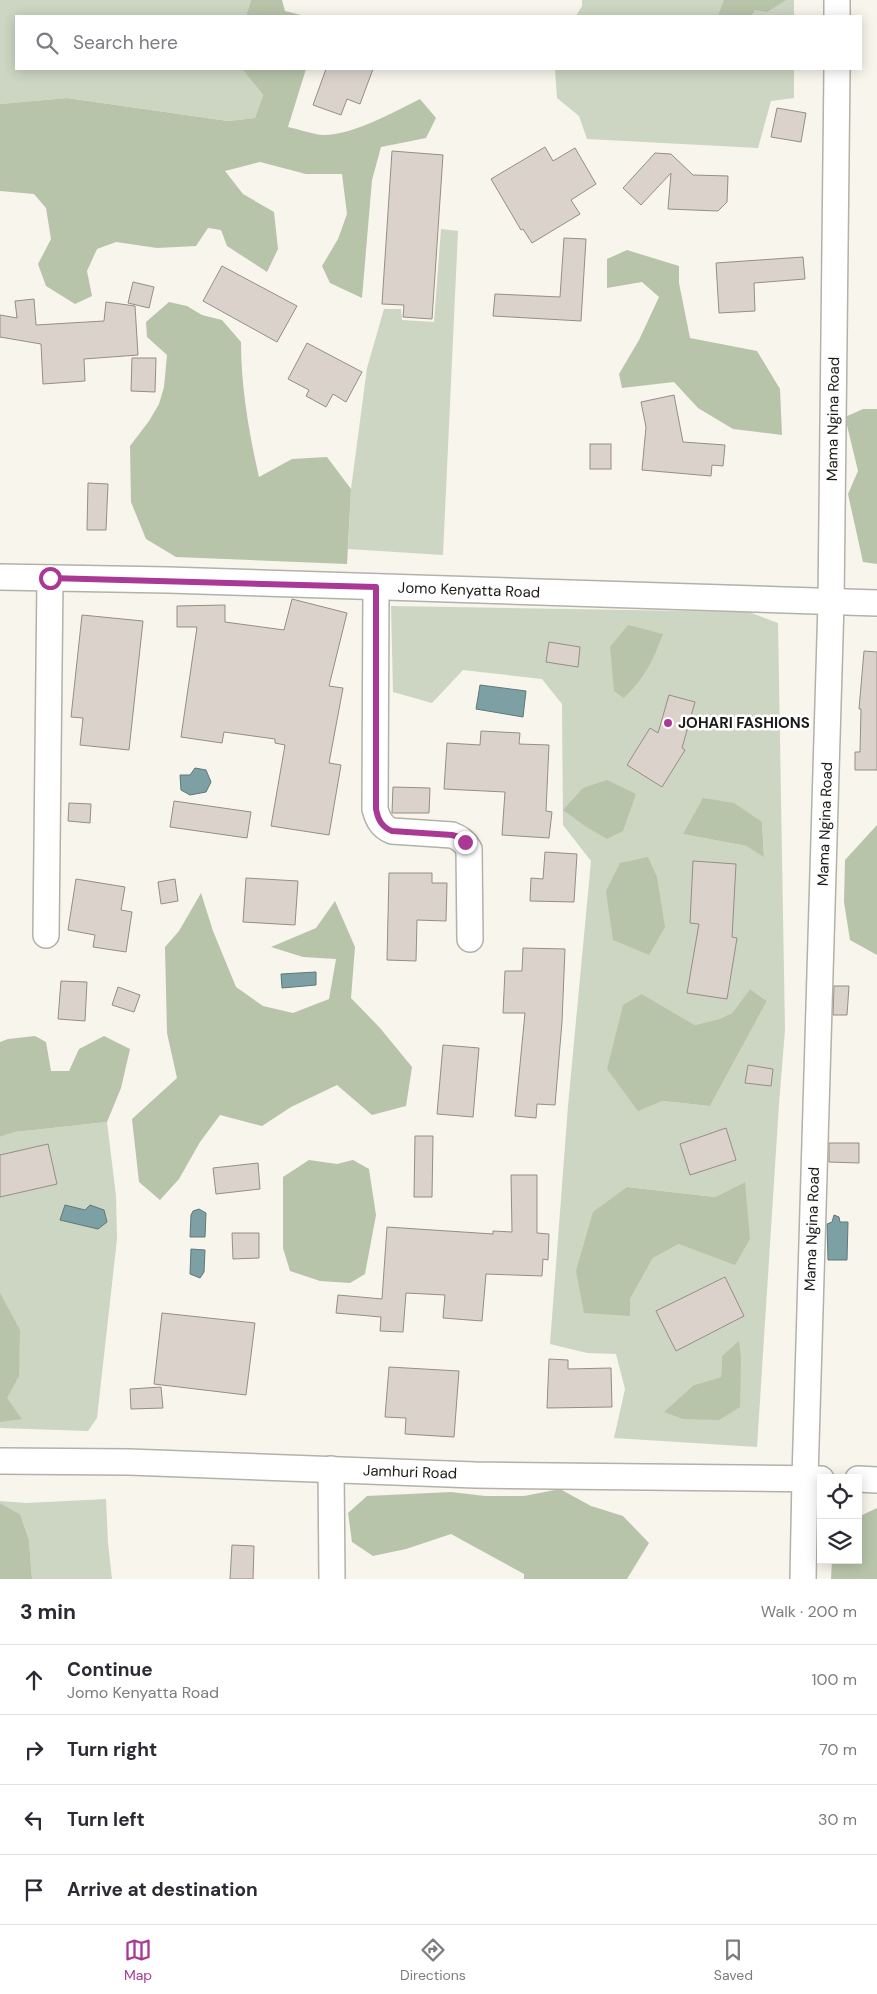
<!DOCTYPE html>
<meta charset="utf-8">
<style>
:root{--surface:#fff;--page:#f7f7f7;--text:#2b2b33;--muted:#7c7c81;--line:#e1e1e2;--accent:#aa3996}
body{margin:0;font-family:"DM Sans",sans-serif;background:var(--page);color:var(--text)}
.controls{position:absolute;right:15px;bottom:15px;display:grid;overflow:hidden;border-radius:0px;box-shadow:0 2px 12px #0003}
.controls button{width:45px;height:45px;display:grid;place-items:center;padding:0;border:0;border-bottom:1px solid var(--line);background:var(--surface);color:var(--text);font:25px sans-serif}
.stop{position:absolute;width:15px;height:15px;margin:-11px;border:4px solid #aa3996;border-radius:50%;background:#fff}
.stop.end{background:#aa3996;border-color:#fff;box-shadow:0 1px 5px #0008}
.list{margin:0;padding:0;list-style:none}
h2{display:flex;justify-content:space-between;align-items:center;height:65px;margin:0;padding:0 20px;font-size:21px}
h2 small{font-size:16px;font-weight:400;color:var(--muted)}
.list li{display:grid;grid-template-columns:32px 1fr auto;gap:15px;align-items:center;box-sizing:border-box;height:70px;padding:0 20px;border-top:1px solid var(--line)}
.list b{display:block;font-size:19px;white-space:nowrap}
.list p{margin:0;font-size:16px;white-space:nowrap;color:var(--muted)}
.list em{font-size:16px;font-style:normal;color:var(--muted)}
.icon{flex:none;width:28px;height:28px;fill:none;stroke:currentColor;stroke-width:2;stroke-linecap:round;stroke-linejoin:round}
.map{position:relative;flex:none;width:877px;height:1579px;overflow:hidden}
.search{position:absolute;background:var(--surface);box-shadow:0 2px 12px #0003;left:15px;right:15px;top:15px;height:55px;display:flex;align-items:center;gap:12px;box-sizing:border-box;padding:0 18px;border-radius:0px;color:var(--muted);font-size:19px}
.sheet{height:345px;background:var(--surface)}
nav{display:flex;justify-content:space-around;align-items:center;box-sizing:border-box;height:70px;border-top:1px solid var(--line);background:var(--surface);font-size:14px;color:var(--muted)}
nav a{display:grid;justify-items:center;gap:2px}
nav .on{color:var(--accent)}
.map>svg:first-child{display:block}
.green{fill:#ccd6c2;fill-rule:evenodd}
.forest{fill:#b7c4a9}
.water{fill:#7ca0a3;stroke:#5f7879}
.building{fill:#dbd2cb;stroke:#958d87}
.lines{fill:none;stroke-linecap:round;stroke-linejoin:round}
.minor-casing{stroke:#b3b1a8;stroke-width:28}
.minor{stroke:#fff;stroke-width:25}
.route{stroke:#aa3996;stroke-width:6}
.poi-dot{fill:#aa3996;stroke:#fff;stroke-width:2}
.labels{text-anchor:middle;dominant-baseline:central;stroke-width:5;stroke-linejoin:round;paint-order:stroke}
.street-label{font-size:15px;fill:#1b1a16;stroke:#fff}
.poi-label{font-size:15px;font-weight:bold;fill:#1b1a16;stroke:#fff;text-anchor:start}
</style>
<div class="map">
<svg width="877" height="1579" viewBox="0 0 877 1579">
<rect width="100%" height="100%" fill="#f8f5ec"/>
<!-- green -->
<g class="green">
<path d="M 0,0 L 251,0 L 246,16 L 16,16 L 16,69 L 242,69 L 263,95 L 255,118 L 228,121 L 67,98 L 0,104 Z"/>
<path d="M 582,0 L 794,0 L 794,16 L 576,16 L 582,6 Z"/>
<path d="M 555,69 L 794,69 L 794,98 L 771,101 L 758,148 L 587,139 L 579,116 L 557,98 Z"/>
<path d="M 441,229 L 458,231 L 443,555 L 348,549 L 351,489 L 367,368 L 384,309 L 401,309 L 402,320 L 434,322 Z"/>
<path d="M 391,606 L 749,612 L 778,623 L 785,1030 L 779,1104 L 757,1447 L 614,1438 L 625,1389 L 616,1354 L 587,1353 L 550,1344 L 568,1106 L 591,861 L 563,825 L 562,704 L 542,679 L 463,670 L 432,703 L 393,692 ZM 762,822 L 764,856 L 746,846 L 684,834 ZM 750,989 L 767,1001 L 710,1106 L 662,1101 L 642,994 L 695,1025 L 719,1019 L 732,1013 ZM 745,1182 L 679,1244 L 653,1258 L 630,1299 L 627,1187 L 715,1197 ZM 722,1356 L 740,1407 L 694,1385 L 721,1377 Z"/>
<path d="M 107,1122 L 116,1196 L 117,1239 L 97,1418 L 88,1431 L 0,1428 L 0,1137 L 15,1132 Z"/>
<path d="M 106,1499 L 108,1543 L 112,1579 L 32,1579 L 29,1540 L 20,1514 L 0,1503 L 0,1501 L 26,1503 Z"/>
</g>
<!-- forest -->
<g class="forest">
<path d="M 251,0 L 282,0 L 285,11 L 305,16 L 246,16 Z"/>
<path d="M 724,0 L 786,0 L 767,12 L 755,10 L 751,16 L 718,16 Z"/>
<path d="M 242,69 L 306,69 L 288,127 C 299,129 311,134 322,135 C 351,136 394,112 420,99 L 436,118 L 426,138 L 381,147 L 372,180 L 362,298 L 330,283 L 322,266 L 338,239 L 347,214 L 342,174 L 306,174 L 260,162 L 225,171 L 243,194 L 274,212 L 278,249 L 267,272 L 227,246 L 221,230 L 208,228 L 196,246 L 157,248 L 116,242 L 97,249 L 87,271 L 92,296 L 75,304 L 46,286 L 38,264 L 51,239 L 46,208 L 34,194 L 0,191 L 0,104 L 67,98 L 228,121 L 255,118 L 263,95 Z"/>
<path d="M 627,250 L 679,266 L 679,283 L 690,338 L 757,351 L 780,389 L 782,435 L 733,429 L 698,408 L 674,382 L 622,388 L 619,374 L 639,340 L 659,297 L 642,282 L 607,288 L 607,259 Z"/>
<path d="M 169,302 L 187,306 L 202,315 L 222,320 L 241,342 C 241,387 249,433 259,477 L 292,459 L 327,457 L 351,489 L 347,564 L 176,557 L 146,539 L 131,502 L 130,446 L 149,421 L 159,404 L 164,387 L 167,355 L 147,337 L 146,322 Z"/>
<path d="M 863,409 L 877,409 L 877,564 L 863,562 L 848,494 L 858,471 L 845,417 Z"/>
<path d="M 628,625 L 663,634 C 652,662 646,676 624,698 L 614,691 L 610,647 Z"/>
<path d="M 607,780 L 636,794 L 623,831 L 607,839 L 585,826 L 563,810 L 583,788 Z"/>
<path d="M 703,798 L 734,803 L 762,822 L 764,857 L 746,846 L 683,834 Z"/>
<path d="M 877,825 L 877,955 L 850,940 L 844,902 L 845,860 Z"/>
<path d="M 648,857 L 657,877 L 665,927 L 649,955 L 613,940 L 606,891 L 620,863 Z"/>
<path d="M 201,893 L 213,931 L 236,987 L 263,1006 L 293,1013 L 329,999 L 336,959 L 303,957 L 271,947 L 316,928 L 335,901 L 355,947 L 351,998 L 380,1028 L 412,1067 L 406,1106 L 372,1115 L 337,1085 L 291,1107 L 262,1126 L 220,1115 L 200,1142 L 179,1179 L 160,1200 L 139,1182 L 132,1119 L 177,1078 L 167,1033 L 165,947 L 179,931 Z"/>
<path d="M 750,989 L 767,1001 L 710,1106 L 662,1101 L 638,1111 L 607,1069 L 623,1005 L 642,994 L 695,1025 L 719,1019 L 732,1013 Z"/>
<path d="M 35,1036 L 46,1042 L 51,1071 L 69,1071 L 79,1049 L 104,1036 L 130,1049 L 121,1088 L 107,1122 L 15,1132 L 0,1137 L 0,1042 L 8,1039 Z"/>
<path d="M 309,1160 L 337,1164 L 353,1160 L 369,1169 L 376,1215 L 365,1274 L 350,1283 L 320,1281 L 290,1271 L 283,1248 L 283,1177 Z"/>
<path d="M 745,1182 L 750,1239 L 735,1265 L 679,1244 L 653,1258 L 630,1299 L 630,1316 L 584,1313 L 576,1271 L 593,1212 L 627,1187 L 715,1197 Z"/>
<path d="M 0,1293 L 20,1330 L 19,1376 L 7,1398 L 22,1419 L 0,1422 Z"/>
<path d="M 739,1341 L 741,1358 L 740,1407 L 719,1420 L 683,1419 L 664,1412 L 694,1385 L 721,1377 L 722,1356 Z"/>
<path d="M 560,1489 L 591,1506 L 623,1516 L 649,1543 L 627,1579 L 524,1579 L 524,1574 L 451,1534 L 406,1549 L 373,1556 L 352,1542 L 348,1513 L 367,1496 L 451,1492 L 485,1496 L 524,1496 Z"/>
<path d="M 0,1503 L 20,1514 L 29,1540 L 32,1579 L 0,1579 Z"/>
<path d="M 877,1508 L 877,1579 L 831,1579 L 832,1560 L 858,1560 L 858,1517 Z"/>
</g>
<!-- water -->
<g class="water">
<path d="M 480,685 L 526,691 L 523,717 L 476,709 Z"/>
<path d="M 195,768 L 206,770 L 211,782 L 206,792 L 190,795 L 181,790 L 180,775 L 190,775 Z"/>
<path d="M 316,972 L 316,985 L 282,988 L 281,974 Z"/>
<path d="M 65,1205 L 85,1210 L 90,1205 L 104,1210 L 107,1222 L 98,1229 L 60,1220 Z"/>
<path d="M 199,1209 L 206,1213 L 205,1237 L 190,1237 L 191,1215 L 193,1211 Z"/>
<path d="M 834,1215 L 839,1217 L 840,1222 L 848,1222 L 847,1260 L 828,1260 L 827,1224 L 832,1222 Z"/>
<path d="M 191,1249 L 205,1250 L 204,1272 L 200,1278 L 190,1274 Z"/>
</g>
<!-- building -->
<g class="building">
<path d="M 326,69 L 373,69 L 360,104 L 347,99 L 341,115 L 313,105 Z"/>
<path d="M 777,108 L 806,113 L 801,142 L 771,137 Z"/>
<path d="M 545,147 L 553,161 L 575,148 L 596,184 L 571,200 L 580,214 L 532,243 L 523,229 L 521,230 L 491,179 Z"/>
<path d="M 392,151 L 443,155 L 432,319 L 403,317 L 404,305 L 382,304 Z"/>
<path d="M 655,153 L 671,154 L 693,175 L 728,176 L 727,202 L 718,211 L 668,209 L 671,173 L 641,205 L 623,188 Z"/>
<path d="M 564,238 L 586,239 L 581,321 L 493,316 L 495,294 L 560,297 Z"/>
<path d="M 803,257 L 805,279 L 754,283 L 755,311 L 719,313 L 716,263 Z"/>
<path d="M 222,266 L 297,306 L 277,342 L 203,301 Z"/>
<path d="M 133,282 L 154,287 L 149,308 L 128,303 Z"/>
<path d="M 34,299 L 36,325 L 104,321 L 106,302 L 135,306 L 138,355 L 84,359 L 85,381 L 43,384 L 41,344 L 0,337 L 0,315 L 17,318 L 15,301 Z"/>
<path d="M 307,343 L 362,372 L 346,402 L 333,394 L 326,407 L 306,396 L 309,390 L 288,379 Z"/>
<path d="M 132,358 L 156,358 L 155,392 L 131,391 Z"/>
<path d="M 674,395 L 683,442 L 725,445 L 723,466 L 712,465 L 711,476 L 642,470 L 646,427 L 641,402 Z"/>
<rect x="590" y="444" width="21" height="25"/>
<path d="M 88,483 L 108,484 L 106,530 L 87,530 Z"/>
<path d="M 292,599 L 347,613 L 329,686 L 343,688 L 329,763 L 341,765 L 329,835 L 271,826 L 285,745 L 275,743 L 275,739 L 224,732 L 222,743 L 181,737 L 197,627 L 177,627 L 177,606 L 225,605 L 225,622 L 284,630 Z"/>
<path d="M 82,615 L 143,621 L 129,750 L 80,745 L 83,718 L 71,717 Z"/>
<path d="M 549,642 L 580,647 L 578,667 L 546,662 Z"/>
<path d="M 864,651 L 877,652 L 877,770 L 855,770 L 855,752 L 860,752 L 861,709 L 859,709 Z"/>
<path d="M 669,695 L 695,702 L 682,748 L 685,750 L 662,787 L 627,765 L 650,728 L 658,733 Z"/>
<path d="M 481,731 L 520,733 L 519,744 L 549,745 L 546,811 L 552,812 L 549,838 L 502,835 L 505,792 L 444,789 L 447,743 L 480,745 Z"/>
<path d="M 393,787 L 430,788 L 429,813 L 392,813 Z"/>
<path d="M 174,801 L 251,812 L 247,838 L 170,827 Z"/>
<path d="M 69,803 L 91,804 L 90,823 L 68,821 Z"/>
<path d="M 545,852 L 577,854 L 574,902 L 530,901 L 531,878 L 543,879 Z"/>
<path d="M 693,861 L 736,864 L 732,937 L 737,938 L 727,999 L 687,993 L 699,924 L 690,923 Z"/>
<path d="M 389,873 L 432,873 L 432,883 L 447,883 L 446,921 L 417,920 L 416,961 L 387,960 Z"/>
<path d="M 246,878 L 298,881 L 295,925 L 243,922 Z"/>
<path d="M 76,879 L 125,887 L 121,910 L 132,912 L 126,952 L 93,947 L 95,935 L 68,930 Z"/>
<path d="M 175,879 L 178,901 L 161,904 L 158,882 Z"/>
<path d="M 523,948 L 565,949 L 562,1022 L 555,1105 L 537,1104 L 536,1118 L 515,1116 L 525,1013 L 503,1013 L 505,971 L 522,971 Z"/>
<path d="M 61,981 L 87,982 L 85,1021 L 58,1019 Z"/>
<path d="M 834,986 L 849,986 L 847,1015 L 833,1015 Z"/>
<path d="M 118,987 L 140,995 L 134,1012 L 112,1005 Z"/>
<path d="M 443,1045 L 479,1048 L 473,1117 L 437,1114 Z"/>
<path d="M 748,1065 L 773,1069 L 771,1086 L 745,1083 Z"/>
<path d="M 726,1128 L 736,1160 L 690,1175 L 680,1144 Z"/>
<path d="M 415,1136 L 433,1136 L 432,1197 L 414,1197 Z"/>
<path d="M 829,1143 L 859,1143 L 859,1163 L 829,1162 Z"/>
<path d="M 48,1144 L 57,1184 L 0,1197 L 0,1155 Z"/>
<path d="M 258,1163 L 260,1189 L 216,1194 L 213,1168 Z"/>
<path d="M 511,1175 L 537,1175 L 537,1233 L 549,1234 L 548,1260 L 543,1259 L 542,1276 L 486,1274 L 482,1321 L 443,1318 L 445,1295 L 406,1293 L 403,1332 L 380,1331 L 381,1317 L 336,1313 L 338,1295 L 382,1299 L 387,1227 L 493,1234 L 493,1231 L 512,1232 Z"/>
<path d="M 232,1233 L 259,1233 L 259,1258 L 233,1259 Z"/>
<path d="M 725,1277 L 744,1316 L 676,1351 L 656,1311 Z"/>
<path d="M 162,1313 L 255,1323 L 246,1395 L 154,1384 Z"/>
<path d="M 549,1359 L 568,1360 L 568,1369 L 611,1368 L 612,1407 L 547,1408 Z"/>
<path d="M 389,1367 L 459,1371 L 454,1437 L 405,1434 L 406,1418 L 385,1417 Z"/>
<path d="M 161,1387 L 163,1408 L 131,1409 L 130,1389 Z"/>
<path d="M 232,1545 L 254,1546 L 253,1579 L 230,1579 Z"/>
</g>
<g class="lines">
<defs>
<g id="minor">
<path d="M 837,16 L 837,0"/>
<path d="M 0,577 L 168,580 L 877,603"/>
<path d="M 376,587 L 375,809 C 378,820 382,827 392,831 L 452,835 C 460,838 464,841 469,849 L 470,939"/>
<path d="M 46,935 L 50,578"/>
<path d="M 0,1461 L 129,1462 L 475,1475 L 821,1479"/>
<path d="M 331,1469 L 332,1579"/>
<path d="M 858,1479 L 877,1480"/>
<path d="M 803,1579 L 805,1478 L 831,603 L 837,69"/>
</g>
</defs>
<!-- minor casing -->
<use href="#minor" class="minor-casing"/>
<!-- minor -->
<use href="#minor" class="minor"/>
</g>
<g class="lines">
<!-- route -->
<path class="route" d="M 50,578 L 376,587 L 376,809 C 378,820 382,827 392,831 L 452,835 L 459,837 L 465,842"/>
</g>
<!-- markers -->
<circle class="poi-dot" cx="668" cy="723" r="5"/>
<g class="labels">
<!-- street labels -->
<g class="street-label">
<text transform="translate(833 419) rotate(-89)">Mama Ngina Road</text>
<text transform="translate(469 590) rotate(2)">Jomo Kenyatta Road</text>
<text transform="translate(825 824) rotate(-88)">Mama Ngina Road</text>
<text transform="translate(812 1229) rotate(-88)">Mama Ngina Road</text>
<text transform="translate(410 1472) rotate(2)">Jamhuri Road</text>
</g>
<!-- poi labels -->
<g class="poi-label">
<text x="678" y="723">JOHARI FASHIONS</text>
</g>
</g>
</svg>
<div class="controls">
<button><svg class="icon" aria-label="locate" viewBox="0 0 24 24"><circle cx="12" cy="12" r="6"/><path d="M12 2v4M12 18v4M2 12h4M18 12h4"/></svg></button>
<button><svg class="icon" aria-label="layers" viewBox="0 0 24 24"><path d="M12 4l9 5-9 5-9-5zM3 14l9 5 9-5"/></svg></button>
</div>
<div class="stop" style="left:50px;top:578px"></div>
<div class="stop end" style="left:465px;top:842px"></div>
<div class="search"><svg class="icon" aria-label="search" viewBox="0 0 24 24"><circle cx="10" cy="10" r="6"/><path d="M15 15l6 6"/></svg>Search here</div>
</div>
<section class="sheet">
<h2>3 min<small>Walk · 200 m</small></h2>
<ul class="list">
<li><svg class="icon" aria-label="ahead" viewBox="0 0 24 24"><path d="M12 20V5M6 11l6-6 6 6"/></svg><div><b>Continue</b><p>Jomo Kenyatta Road</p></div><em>100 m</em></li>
<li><svg class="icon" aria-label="right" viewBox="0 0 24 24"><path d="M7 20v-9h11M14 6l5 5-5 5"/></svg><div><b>Turn right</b></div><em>70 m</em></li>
<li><svg class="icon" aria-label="left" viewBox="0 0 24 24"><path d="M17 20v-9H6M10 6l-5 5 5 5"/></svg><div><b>Turn left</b></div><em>30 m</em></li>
<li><svg class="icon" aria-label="arrive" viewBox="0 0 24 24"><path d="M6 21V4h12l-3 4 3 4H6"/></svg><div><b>Arrive at destination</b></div></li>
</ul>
</section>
<nav>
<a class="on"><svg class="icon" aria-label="map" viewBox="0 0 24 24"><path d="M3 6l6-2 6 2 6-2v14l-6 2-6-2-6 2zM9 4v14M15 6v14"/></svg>Map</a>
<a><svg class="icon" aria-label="directions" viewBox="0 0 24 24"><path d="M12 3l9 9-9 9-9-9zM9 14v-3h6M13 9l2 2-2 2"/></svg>Directions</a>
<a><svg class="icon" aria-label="saved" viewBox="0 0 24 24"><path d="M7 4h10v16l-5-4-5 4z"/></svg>Saved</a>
</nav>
